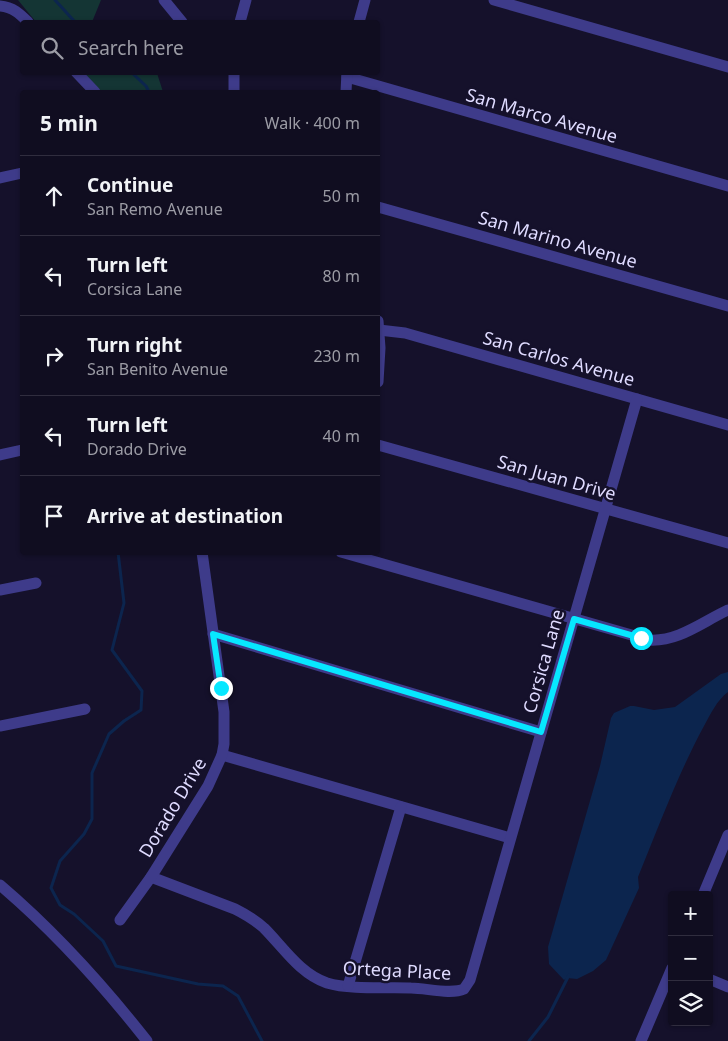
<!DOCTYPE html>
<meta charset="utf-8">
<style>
:root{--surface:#100d20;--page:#191629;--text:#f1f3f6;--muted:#9c9ca5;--line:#302d3e}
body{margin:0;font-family:"Noto Sans",sans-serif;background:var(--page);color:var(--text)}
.controls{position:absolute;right:15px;bottom:15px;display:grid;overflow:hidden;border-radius:5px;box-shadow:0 1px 4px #0004}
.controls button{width:45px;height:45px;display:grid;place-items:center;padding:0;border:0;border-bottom:1px solid var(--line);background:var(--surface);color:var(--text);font:25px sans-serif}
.stop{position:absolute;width:15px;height:15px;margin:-11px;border:4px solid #07e7ff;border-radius:50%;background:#fff}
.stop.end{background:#07e7ff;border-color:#fff;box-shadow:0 1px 5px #0008}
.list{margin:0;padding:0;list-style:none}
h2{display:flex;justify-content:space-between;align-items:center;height:65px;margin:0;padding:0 20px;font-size:21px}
h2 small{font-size:16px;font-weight:400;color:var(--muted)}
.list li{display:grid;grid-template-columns:32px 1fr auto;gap:15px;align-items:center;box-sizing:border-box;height:80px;padding:0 20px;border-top:1px solid var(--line)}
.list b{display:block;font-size:19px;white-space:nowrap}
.list p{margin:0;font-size:16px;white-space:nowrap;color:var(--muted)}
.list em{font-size:16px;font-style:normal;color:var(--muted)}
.icon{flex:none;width:28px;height:28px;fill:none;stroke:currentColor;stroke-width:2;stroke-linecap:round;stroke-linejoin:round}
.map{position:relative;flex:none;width:728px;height:1041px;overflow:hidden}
.search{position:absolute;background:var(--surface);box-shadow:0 1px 4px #0004;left:20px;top:20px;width:360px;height:55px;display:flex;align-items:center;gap:12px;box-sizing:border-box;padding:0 18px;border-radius:5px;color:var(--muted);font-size:19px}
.panel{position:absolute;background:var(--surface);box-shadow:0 1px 4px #0004;left:20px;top:90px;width:360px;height:465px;border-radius:5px}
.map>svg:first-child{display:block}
.green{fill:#143534}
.water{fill:#0c254e}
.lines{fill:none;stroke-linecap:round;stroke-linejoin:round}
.stream{stroke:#0c254e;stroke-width:3}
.minor{stroke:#3e3b8a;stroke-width:11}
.route{stroke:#07e7ff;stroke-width:6}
.labels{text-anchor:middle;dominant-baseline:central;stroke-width:5;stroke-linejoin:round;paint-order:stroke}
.street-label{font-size:18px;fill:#dfdbff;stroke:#15112b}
</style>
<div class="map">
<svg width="728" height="1041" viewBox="0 0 728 1041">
<rect width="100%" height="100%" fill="#15112b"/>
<!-- green -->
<g class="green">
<path d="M 18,0 L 101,0 L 92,22 L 36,22 Z"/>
<path d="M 84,73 L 157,73 L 163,92 L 102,92 Z"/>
</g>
<!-- water -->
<path class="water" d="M 728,672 L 728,692 C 717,700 710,715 704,726 C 678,774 659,826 638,877 L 639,888 L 606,960 L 593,971 L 577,979 L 567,978 L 564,980 L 549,964 L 548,947 L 600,766 L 611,718 L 614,713 L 630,706 L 634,706 L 654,710 L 675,707 L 721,674 Z"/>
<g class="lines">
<!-- stream -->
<g class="stream">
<path d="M 55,0 L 75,22"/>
<path d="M 131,72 L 146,86 L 149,92"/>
<path d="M 118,552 L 124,603 L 112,650 L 142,691 L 141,710 L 124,721 L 109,734 L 92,773 L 92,819 L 84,834 L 60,861 L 51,888 L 60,905 L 74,914 L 103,941 L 116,966 L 198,984 L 223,986 L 238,996 L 262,1041"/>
<path d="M 529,1041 L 548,1017 L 569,975"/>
</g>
<!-- minor -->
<g class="minor">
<path d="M 164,0 L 182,22"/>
<path d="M 494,0 L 728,67"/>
<path d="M 0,6 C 13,7 20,14 28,22"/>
<path d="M 240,22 L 246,0"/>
<path d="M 359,22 L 365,0"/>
<path d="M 76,72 L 95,92"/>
<path d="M 347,77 L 728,186"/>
<path d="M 234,92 L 234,72"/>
<path d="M 346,92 L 347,72"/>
<path d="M 0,178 L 22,173"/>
<path d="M 378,207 L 728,306"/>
<path d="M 378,321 L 380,348 L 378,382"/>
<path d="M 379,330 L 405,333 L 728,425"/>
<path d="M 378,445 L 728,543"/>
<path d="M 0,455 L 22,450"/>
<path d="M 341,552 L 649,640 C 678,642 702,622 728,610"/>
<path d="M 0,590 L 36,583"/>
<path d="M 213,634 L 541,732"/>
<path d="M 0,726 L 85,709"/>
<path d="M 222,755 L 510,838"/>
<path d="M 151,877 L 235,909 C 245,914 255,920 264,928 C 283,947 300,974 327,983 C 350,990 387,987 411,988 C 426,988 451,995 464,989 L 470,980 L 637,399"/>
<path d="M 0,885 C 54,931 103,985 147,1041"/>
<path d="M 703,895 L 728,835"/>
<path d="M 120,920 L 151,877 L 208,786 L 222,755 L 224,744 L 224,712 L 202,552"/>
<path d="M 709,979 L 728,987"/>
<path d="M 348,986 L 401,807"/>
<path d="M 641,1041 L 672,968"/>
</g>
</g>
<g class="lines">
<!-- route -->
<path class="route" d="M 221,688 L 213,634 L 541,732 L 574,619 L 641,638"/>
</g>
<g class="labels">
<!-- street labels -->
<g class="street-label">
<text transform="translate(542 115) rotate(16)">San Marco Avenue</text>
<text transform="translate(558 239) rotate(16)">San Marino Avenue</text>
<text transform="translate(559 358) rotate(16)">San Carlos Avenue</text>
<text transform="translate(557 477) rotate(16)">San Juan Drive</text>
<text transform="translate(543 661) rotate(-74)">Corsica Lane</text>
<text transform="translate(172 807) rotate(-59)">Dorado Drive</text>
<text transform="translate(397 970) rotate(3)">Ortega Place</text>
</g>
</g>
</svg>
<div class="controls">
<button>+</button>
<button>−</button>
<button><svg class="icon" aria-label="layers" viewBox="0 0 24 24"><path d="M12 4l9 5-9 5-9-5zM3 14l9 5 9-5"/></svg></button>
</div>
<div class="stop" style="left:641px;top:638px"></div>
<div class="stop end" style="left:221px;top:688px"></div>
<div class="search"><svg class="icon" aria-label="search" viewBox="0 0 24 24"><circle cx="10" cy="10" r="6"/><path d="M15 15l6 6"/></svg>Search here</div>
<section class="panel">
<h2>5 min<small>Walk · 400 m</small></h2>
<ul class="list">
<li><svg class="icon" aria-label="ahead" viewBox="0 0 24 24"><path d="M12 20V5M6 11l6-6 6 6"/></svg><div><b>Continue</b><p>San Remo Avenue</p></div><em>50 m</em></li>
<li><svg class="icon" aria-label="left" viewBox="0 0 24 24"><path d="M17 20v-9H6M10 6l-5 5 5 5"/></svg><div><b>Turn left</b><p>Corsica Lane</p></div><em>80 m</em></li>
<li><svg class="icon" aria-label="right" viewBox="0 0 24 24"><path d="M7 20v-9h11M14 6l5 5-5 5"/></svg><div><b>Turn right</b><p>San Benito Avenue</p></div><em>230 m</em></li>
<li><svg class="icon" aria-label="left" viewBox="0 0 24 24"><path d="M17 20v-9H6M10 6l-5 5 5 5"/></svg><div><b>Turn left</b><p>Dorado Drive</p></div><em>40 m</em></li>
<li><svg class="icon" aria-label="arrive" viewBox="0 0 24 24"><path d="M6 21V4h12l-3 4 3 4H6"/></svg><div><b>Arrive at destination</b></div></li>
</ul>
</section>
</div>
